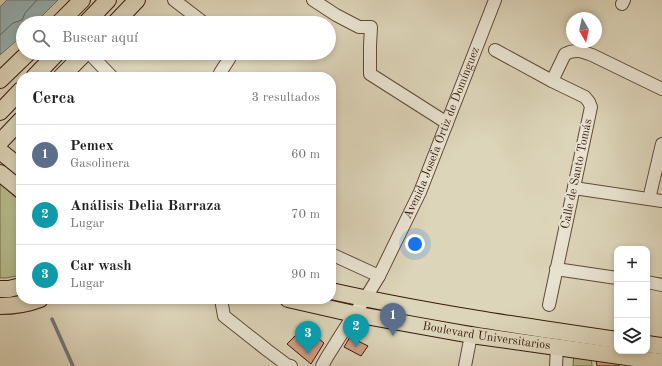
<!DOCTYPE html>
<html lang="es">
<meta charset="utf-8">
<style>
:root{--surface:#fff;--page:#f2f2f2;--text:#202124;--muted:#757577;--line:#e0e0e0;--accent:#2563eb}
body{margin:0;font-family:"Old Standard TT",serif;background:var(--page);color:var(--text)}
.controls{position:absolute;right:12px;bottom:12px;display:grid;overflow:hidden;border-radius:8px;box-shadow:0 2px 6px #0003}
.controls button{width:36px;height:36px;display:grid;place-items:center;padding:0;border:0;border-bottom:1px solid var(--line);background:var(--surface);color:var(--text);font:20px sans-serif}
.compass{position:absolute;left:566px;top:12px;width:36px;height:36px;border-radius:50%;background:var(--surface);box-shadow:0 2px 6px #0003;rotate:171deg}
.you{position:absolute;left:415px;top:244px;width:14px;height:14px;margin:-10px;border:3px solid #fff;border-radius:50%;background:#1a73e8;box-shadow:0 0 0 6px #1a73e833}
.badge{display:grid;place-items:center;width:26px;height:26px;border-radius:50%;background:var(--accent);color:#fff;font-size:13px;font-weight:700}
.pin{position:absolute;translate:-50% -33px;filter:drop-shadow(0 1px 2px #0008)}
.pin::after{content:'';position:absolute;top:21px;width:14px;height:12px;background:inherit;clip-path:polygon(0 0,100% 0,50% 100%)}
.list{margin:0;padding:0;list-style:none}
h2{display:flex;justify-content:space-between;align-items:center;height:52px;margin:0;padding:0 16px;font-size:17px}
h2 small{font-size:13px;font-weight:400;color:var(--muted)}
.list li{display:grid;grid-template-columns:26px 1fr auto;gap:12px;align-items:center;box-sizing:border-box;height:60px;padding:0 16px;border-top:1px solid var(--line)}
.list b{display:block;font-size:15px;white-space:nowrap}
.list p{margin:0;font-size:13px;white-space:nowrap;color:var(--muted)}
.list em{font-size:13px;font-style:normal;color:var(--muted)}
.icon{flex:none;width:22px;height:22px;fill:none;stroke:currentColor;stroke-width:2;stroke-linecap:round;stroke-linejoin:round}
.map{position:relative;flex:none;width:662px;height:366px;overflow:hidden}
.search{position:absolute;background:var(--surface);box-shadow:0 2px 6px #0003;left:16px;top:16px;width:320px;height:44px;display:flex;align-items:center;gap:10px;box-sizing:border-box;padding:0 14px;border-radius:22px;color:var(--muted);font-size:15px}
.panel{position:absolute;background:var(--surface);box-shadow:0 2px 6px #0003;left:16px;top:72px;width:320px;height:232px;border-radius:16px}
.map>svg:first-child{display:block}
.green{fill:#b4bc8d;stroke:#766a4c}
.water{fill:#97b6bb;stroke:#717775}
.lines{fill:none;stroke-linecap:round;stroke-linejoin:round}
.shore{stroke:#686864;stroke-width:1}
.stream{stroke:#717775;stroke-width:3.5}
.building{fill:#d49f88;stroke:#38190c}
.minor-casing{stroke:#614838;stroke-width:14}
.major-casing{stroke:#38190c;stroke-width:18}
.minor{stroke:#e9e4d2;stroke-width:12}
.major{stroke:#ddd5ba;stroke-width:16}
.labels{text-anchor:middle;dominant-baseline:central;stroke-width:4;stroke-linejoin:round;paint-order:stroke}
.street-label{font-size:12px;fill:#38190c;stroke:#e9e4d2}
</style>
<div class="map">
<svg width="662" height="366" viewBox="0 0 662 366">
<rect width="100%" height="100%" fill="#ddd5ba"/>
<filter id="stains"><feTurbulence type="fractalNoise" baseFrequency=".005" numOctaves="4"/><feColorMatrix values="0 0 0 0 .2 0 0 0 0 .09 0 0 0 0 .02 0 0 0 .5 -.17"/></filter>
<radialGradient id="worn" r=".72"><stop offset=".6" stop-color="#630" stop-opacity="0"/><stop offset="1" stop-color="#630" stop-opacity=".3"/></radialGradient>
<!-- green -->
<g class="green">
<path d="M 0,184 L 21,202 L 21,275 L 6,278 L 0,278 Z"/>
<path d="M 574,351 L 591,353 L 592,366 L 573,366 Z"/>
</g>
<!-- water -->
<path class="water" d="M 7,0 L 58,0 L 35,23 L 23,23 L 23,35 L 0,55 L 0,7 Z"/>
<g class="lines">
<!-- shore -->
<path class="shore" d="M 0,35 L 13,23 L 22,20 L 25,13 L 37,0"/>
<!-- stream -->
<path class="stream" d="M 52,319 L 73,366"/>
</g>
<!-- building -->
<g class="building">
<path d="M 304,327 L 324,343 L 311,364 L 287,344 Z"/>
<path d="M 350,337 L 368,346 L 361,356 L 344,347 Z"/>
<path d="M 620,359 L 619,366 L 597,366 L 596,360 Z"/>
</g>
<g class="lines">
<defs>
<g id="minor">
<path d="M 174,0 L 204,23"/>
<path d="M 313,0 L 336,15 L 359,27 L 371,27 L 370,46 L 370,74 L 447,123"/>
<path d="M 622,4 L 624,0"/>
<path d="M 495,50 L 552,81 L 585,97 L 589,102 L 591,107 L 549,305"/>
<path d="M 89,53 L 112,77"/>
<path d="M 220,73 L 229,59 L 231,53"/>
<path d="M 552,81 L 565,54 C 576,49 581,51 592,55 L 662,89"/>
<path d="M 574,188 L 662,201"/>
<path d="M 649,199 L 662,144"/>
<path d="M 331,254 L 379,276"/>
<path d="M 556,269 L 617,278"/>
<path d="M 647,282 L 662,285"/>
<path d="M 221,299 L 224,316 L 267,350 L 287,365 L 291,366"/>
<path id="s1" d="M 322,366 L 327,357 L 354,314 L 365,299 L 379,276 L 420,192 L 495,0"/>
<path d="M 465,366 L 471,335"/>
<path d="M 556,366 L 557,347"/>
</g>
<g id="major">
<path d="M 59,23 L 82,0"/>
<path d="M 86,23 L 108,0"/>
<path d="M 115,23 L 137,0"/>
<path d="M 34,77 L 57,53"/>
<path d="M 61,77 L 85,53"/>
<path d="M 0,80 L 28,53"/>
<path d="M 0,112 L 21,90"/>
<path d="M 0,142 L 21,120"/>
<path d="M 0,151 L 21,168"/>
<path d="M 0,173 L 21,190"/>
<path d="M 0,289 L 9,289 L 21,286"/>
<path d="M 331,291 C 425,312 521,326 617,340"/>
<path id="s2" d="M 288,299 L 354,314 L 471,335 L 662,362"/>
<path d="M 0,306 C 14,306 27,304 40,299"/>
<path d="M 647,344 L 662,346"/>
</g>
</defs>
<!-- minor casing -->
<use href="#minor" class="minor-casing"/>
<!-- major casing -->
<use href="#major" class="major-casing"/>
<!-- minor -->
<use href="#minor" class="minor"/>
<!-- major -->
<use href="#major" class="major"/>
</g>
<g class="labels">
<!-- street labels -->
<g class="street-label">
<text stroke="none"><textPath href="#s1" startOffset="263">Avenida Josefa Ortiz de Domínguez</textPath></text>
<text transform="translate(577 174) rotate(-78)">Calle de Santo Tomás</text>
<text stroke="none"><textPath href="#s2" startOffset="202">Boulevard Universitarios</textPath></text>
</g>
</g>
<rect width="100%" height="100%" filter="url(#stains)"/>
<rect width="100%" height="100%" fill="url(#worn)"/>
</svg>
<div class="controls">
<button>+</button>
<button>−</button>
<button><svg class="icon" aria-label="layers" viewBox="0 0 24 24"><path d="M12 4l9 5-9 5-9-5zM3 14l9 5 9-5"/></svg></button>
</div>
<svg class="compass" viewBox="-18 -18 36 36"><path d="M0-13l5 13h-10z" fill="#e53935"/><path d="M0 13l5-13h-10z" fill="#757577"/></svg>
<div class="you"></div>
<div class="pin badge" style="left:393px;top:336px;background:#5c6f8a">1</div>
<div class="pin badge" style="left:356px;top:347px;background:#0f9aa8">2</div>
<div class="pin badge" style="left:308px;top:354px;background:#0f9aa8">3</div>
<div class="search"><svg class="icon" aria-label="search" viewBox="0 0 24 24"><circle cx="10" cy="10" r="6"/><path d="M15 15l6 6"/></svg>Buscar aquí</div>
<section class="panel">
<h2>Cerca<small>3 resultados</small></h2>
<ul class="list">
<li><span class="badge" style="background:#5c6f8a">1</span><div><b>Pemex</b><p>Gasolinera</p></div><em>60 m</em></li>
<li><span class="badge" style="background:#0f9aa8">2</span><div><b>Análisis Delia Barraza</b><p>Lugar</p></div><em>70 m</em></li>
<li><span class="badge" style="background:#0f9aa8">3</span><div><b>Car wash</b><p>Lugar</p></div><em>90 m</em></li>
</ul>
</section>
</div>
